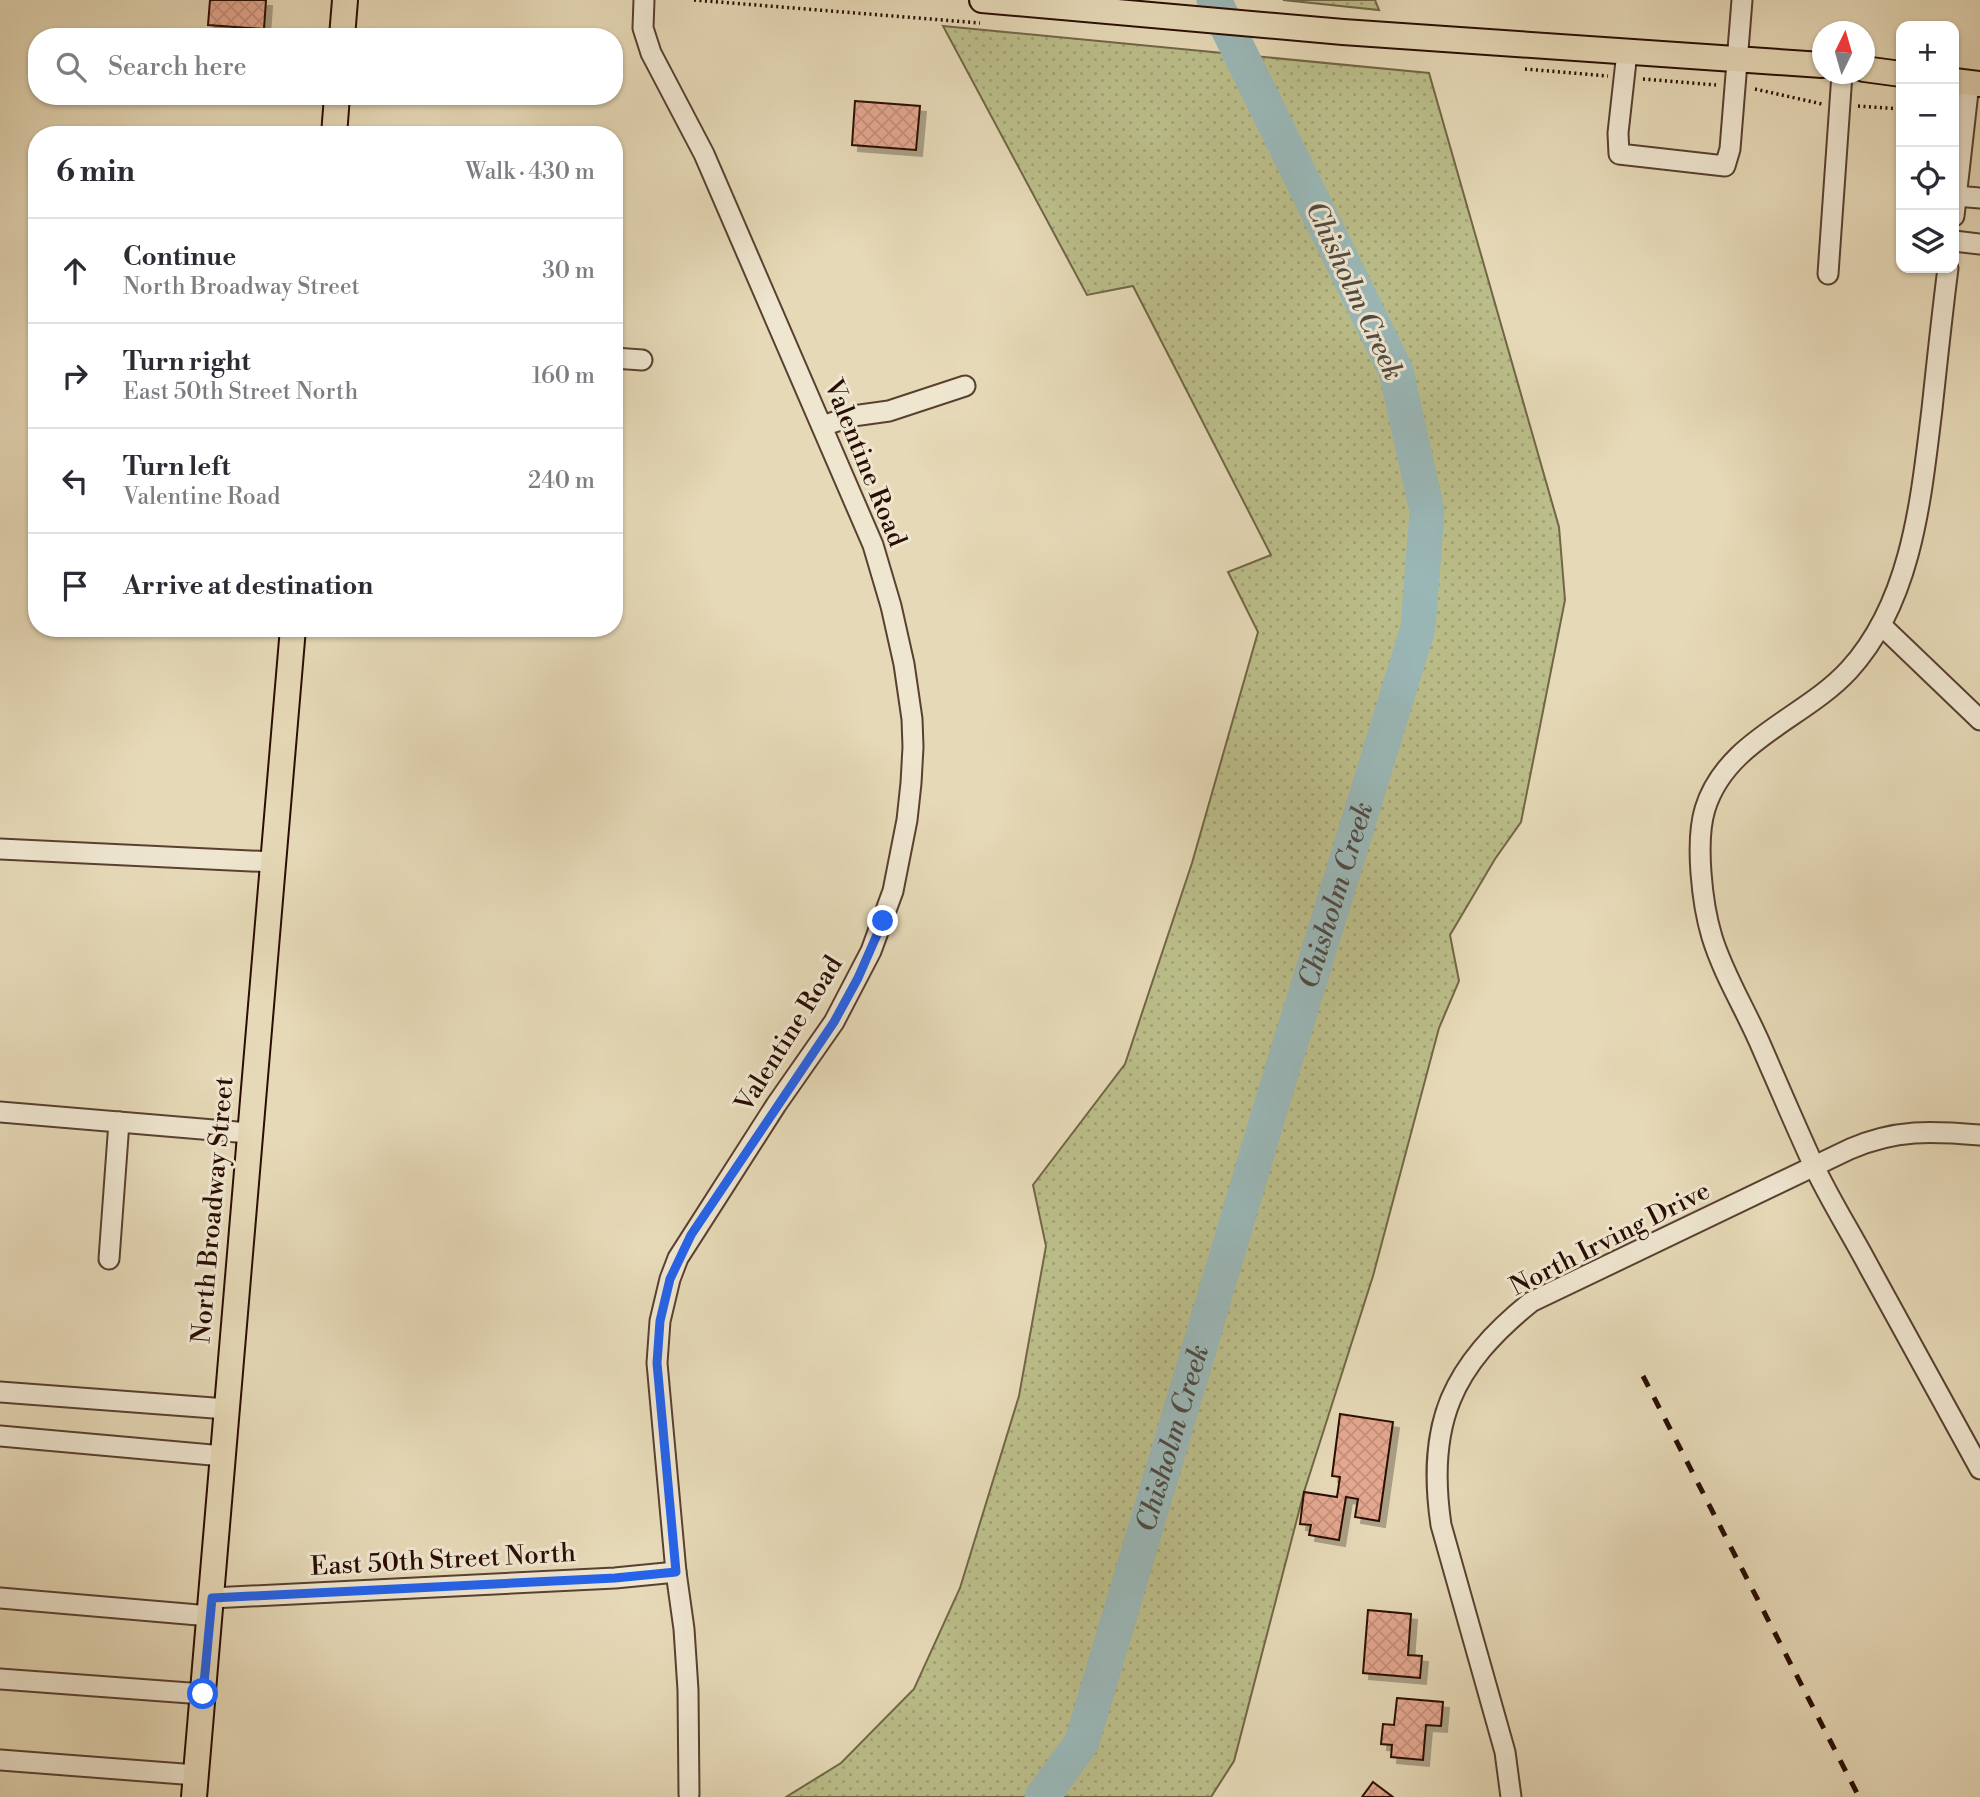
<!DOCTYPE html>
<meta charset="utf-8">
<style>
:root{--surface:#fff;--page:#f7f7f7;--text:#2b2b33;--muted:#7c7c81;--line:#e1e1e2}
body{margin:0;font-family:"Libre Bodoni",serif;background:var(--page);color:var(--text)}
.controls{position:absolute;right:21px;top:21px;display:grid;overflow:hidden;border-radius:14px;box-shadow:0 2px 5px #0004}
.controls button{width:63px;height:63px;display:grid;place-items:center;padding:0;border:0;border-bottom:2px solid var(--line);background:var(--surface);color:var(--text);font:35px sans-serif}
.compass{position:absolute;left:1812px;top:21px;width:63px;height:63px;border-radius:50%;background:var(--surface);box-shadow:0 2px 5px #0004;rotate:5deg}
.stop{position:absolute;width:21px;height:21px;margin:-16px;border:5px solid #2563eb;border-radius:50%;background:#fff}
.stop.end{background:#2563eb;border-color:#fff;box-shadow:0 2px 7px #0008}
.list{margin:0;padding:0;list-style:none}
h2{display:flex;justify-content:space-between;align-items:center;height:91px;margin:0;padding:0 28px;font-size:30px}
h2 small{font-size:23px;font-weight:400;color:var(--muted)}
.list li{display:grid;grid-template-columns:46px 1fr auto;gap:21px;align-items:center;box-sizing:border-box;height:105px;padding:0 28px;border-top:2px solid var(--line)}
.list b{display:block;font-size:26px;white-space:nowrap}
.list p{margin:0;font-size:23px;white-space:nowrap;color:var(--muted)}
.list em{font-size:23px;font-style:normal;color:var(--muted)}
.icon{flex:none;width:38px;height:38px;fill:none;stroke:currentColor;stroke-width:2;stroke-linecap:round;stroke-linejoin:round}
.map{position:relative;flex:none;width:1980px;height:1797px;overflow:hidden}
.search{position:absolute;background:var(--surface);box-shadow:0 2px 5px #0004;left:28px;top:28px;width:595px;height:77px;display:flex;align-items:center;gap:18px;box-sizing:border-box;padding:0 24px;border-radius:28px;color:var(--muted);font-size:26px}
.panel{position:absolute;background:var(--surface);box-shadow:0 2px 5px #0004;left:28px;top:126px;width:595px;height:511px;border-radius:28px}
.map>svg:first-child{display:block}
.grass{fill:url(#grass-dots);stroke:#726646;stroke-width:2}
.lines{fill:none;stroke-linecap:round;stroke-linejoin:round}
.river{stroke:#9ab8b8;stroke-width:35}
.building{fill:url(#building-cross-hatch);stroke:#2a0d03;stroke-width:2;filter:url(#shadow)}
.minor-casing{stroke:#594030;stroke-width:23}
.major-casing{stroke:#2a0d03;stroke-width:28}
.path{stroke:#2a0d03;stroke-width:3.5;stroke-dasharray:2 3.5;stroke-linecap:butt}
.minor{stroke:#efe6d0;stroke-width:19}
.major{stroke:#e6d9b7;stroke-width:24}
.rail{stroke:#2a0d03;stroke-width:5;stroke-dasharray:12 12;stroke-linecap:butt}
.route{stroke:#2563eb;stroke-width:9}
.labels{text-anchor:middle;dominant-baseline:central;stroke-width:6;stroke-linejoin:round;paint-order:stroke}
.street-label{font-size:26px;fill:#2a0d03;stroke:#efe6d0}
.water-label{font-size:28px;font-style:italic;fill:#514942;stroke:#efe6d0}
</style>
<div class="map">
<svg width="1980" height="1797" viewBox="0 0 1980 1797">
<defs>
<pattern id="grass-dots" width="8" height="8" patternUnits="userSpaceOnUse" patternTransform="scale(1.75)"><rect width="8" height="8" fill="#bbbe8a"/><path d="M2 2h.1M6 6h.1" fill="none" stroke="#a1a275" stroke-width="1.8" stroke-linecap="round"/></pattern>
<pattern id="building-cross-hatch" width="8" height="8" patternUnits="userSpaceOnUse" patternTransform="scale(1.75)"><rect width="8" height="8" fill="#e5a890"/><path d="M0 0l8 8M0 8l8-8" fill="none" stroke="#c58f7b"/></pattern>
<filter id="shadow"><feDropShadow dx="6" dy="6" stdDeviation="0" flood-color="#0004"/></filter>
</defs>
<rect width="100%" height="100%" fill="#e6d9b7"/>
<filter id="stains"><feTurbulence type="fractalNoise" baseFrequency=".00286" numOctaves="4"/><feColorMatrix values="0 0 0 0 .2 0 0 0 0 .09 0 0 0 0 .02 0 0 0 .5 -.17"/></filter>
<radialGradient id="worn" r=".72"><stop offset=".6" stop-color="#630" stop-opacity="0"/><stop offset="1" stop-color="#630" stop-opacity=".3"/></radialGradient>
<!-- grass -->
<g class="grass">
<path d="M 1283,0 L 1375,0 L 1379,10 Z"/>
<path d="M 943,26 L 1429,73 L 1559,527 L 1565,600 L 1521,822 L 1495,859 L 1450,935 L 1459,981 L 1439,1028 L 1373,1276 L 1304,1492 L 1234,1761 L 1211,1797 L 786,1797 L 841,1763 L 914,1689 L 960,1588 L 1019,1396 L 1046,1246 L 1033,1185 L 1125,1064 L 1192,863 L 1258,632 L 1228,572 L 1271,555 L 1133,286 L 1087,295 Z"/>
</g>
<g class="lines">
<!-- river -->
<path class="river" id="s1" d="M 1042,1797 L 1082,1742 L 1276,1090 L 1418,628 L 1427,511 L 1396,371 L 1214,0"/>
</g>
<!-- building -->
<g class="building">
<path d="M 210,0 L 266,0 L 264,29 L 208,25 Z"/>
<path d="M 855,101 L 920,106 L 916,150 L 852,145 Z"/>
<path d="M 1340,1414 L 1393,1422 L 1379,1521 L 1355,1517 L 1358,1499 L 1346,1497 L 1339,1540 L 1309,1535 L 1311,1525 L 1300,1524 L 1304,1492 L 1337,1497 L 1340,1477 L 1332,1476 Z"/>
<path d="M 1368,1610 L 1411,1614 L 1408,1655 L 1422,1656 L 1420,1678 L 1363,1673 Z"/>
<path d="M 1397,1698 L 1443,1702 L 1441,1726 L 1426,1725 L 1423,1760 L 1391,1757 L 1392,1745 L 1381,1744 L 1383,1724 L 1394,1725 Z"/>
<path d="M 1373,1782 L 1393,1797 L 1362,1797 Z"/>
</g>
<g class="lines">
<defs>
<g id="minor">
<path d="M 644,0 L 643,28 L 651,53 L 704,154 L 873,545 L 891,606 L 904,664 L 912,719 L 913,747 L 911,783 L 907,820 L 893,891 L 871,951 L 834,1022 L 776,1105 L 678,1258 L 670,1279 L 660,1321 L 657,1363 L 676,1572 L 684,1629 L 688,1690 L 689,1794"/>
<path d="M 1627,52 L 1618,133 L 1619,154 L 1725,166 L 1730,149 L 1742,0"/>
<path d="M 1956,196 L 1980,198"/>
<path d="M 1954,216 L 1969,83"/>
<path d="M 1954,241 L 1980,244"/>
<path d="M 1948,268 C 1942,315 1937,362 1932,409 C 1921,499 1912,601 1849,670 C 1804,719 1726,740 1705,809 C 1695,842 1702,904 1712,937 C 1724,976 1746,1010 1762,1048 C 1779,1087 1796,1127 1814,1166 C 1830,1200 1851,1233 1869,1267 C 1906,1334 1943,1402 1980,1469"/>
<path d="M 1828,274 L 1842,74"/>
<path d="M 614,358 L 642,360"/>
<path d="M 822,426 L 853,416 L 889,411 L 965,386"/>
<path d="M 1881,625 L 1980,720"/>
<path d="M 0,849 L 274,862"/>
<path d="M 0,1112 L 249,1133"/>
<path d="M 109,1259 L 119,1122"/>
<path d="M 0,1392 L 227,1409"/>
<path d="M 0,1436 L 223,1456"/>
<path d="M 0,1598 L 210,1616"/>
<path d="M 212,1598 L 615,1578 L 676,1572"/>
<path d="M 0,1679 L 203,1694"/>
<path d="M 0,1760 L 196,1775"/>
<path d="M 1511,1797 L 1505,1752 L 1441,1525 C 1426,1423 1452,1366 1531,1302 L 1850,1149 C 1896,1129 1932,1131 1980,1135"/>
</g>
<g id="major">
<path d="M 982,0 L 1343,32 L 1822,65"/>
<path d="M 342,37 L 345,0"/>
<path d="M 1864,69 L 1901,74"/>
<path d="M 1954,81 L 1980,84"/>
<path d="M 334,135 L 337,96"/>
<path d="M 194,1797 L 293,628"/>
</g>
</defs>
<!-- minor casing -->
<use href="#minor" class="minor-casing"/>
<!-- major casing -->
<use href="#major" class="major-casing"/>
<!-- path -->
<g class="path">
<path d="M 694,0 L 980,23"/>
<path d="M 1525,69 L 1608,76"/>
<path d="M 1643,79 L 1716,85"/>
<path d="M 1755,89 L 1822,104"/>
<path d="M 1858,106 L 1901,109"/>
</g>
<!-- minor -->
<use href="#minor" class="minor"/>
<!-- major -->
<use href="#major" class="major"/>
<!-- rail -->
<path class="rail" d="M 1643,1376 L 1859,1797"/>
</g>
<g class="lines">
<!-- route -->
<path class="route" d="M 203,1694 L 212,1598 L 615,1578 L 676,1572 L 657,1363 L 660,1321 L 670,1279 L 691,1235 L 834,1022 L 858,978 L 883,921"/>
</g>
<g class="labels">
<!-- street labels -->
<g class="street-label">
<text transform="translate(865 463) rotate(68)">Valentine Road</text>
<text transform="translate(789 1034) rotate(-58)">Valentine Road</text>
<text transform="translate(213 1210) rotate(-85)">North Broadway Street</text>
<text transform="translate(1610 1239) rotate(-27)">North Irving Drive</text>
<text transform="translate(443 1560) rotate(-3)">East 50th Street North</text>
</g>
<!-- water labels -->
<g class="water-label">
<text transform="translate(1354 291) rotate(65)">Chisholm Creek</text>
<text stroke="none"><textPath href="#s1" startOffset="952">Chisholm Creek</textPath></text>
<text stroke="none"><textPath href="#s1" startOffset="385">Chisholm Creek</textPath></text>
</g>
</g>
<rect width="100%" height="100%" filter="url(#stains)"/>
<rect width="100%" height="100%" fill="url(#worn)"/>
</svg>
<div class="controls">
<button>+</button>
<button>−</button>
<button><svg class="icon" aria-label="locate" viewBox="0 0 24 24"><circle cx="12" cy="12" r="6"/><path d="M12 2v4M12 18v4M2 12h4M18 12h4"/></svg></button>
<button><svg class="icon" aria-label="layers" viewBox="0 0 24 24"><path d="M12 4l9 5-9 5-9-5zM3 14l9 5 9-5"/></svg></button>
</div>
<svg class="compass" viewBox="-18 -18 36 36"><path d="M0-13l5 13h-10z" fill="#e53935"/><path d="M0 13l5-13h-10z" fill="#7c7c81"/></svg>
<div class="stop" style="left:203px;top:1694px"></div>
<div class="stop end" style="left:883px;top:921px"></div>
<div class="search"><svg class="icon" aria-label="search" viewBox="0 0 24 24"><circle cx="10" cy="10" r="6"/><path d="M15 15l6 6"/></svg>Search here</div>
<section class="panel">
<h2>6 min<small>Walk · 430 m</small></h2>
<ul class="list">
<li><svg class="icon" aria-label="ahead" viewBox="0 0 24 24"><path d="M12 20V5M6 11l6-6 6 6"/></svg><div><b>Continue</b><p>North Broadway Street</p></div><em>30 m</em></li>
<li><svg class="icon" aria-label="right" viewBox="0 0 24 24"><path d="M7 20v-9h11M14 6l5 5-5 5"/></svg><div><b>Turn right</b><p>East 50th Street North</p></div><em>160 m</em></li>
<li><svg class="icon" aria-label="left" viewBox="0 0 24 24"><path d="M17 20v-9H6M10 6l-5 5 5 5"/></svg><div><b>Turn left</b><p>Valentine Road</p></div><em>240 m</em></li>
<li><svg class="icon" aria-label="arrive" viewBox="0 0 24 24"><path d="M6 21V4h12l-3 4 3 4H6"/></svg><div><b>Arrive at destination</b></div></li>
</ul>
</section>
</div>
